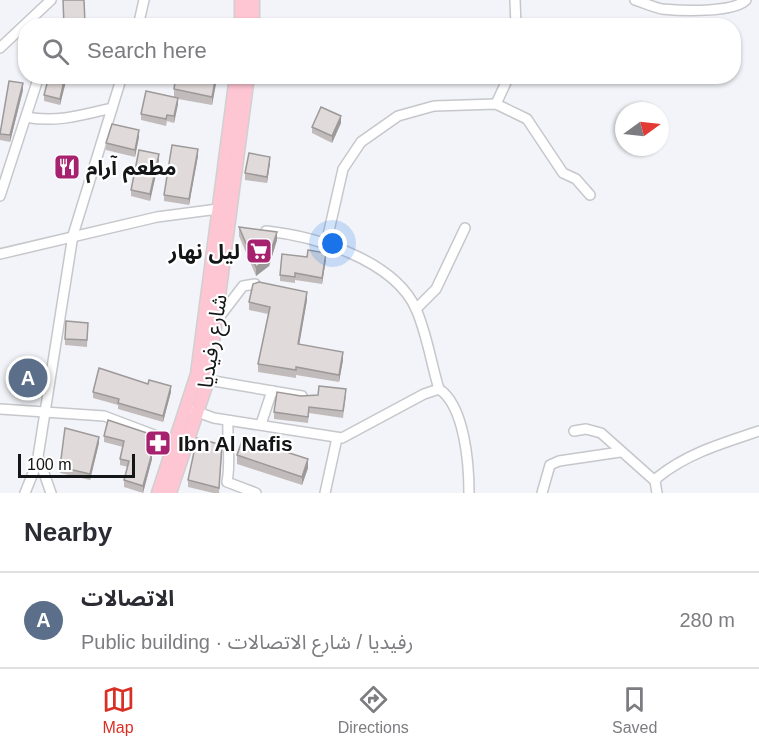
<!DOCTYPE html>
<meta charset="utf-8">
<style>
:root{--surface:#fff;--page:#f2f2f3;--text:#2b2b33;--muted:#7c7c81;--line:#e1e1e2;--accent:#d93025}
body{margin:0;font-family:Helvetica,"Noto Sans Arabic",sans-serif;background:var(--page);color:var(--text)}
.compass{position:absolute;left:615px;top:102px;width:54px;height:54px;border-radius:50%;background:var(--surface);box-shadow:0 2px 4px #0004;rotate:75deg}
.scale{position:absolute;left:18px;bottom:15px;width:117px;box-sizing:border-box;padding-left:6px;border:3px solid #141516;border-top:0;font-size:16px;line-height:21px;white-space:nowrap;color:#141516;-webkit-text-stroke:4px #fff;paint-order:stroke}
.you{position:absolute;left:333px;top:244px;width:21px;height:21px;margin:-15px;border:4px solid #fff;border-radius:50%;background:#1a73e8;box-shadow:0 0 0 9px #1a73e833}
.badge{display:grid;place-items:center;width:39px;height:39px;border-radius:50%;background:var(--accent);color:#fff;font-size:20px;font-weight:700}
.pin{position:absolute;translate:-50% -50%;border:3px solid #fff;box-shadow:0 2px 6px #0006}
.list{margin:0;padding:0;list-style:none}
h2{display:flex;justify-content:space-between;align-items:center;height:78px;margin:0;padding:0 24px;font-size:26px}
h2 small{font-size:20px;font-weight:400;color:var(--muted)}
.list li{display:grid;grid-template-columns:39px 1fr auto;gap:18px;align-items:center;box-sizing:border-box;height:96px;padding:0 24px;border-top:2px solid var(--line)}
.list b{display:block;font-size:22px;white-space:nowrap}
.list p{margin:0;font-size:20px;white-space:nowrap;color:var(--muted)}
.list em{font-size:20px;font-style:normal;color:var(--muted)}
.icon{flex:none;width:33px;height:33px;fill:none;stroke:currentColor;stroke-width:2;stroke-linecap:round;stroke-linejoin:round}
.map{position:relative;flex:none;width:759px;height:493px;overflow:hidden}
.search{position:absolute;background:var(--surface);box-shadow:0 2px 4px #0004;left:18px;right:18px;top:18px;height:66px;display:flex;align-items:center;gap:15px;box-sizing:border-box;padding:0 21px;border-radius:24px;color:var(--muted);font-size:22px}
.sheet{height:174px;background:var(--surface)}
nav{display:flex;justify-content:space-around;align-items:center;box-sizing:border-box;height:84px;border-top:2px solid var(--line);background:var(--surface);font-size:16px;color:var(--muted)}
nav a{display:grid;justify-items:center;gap:3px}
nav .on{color:var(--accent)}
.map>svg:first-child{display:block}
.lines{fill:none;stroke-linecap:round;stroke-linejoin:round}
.minor-casing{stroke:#c6c7cb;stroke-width:12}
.major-casing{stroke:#d0d0d0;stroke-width:15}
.minor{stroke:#fff;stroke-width:9}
.major{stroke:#fec5d3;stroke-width:12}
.wall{fill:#c1bcbb}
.shaded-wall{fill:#9d9999}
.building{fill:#e0dbda;stroke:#9d9999;stroke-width:1.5}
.labels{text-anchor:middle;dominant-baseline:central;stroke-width:4.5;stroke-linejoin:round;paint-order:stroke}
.poi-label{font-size:21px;font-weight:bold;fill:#141516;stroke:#fff;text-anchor:start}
.street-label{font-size:21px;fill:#141516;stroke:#fff}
</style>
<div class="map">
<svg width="759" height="493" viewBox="0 0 759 493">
<rect width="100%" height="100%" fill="#f3f4f9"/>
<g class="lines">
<defs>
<g id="minor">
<path d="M 515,0 L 516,26"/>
<path d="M 635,0 C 644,3 653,7 662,9 C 681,11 733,13 746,0"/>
<path d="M 138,26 L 144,0"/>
<path d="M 0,48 L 51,0"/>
<path d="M 496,104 L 509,76"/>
<path d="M 26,117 C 56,123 83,115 112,108"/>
<path d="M 0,196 L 39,76"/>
<path d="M 266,231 C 315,236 394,260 416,309 C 427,334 431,363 439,389"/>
<path d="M 326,244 L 343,169 L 361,142 L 398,116 L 434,106 L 496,104 L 527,119 L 563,173 L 576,179 L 590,195"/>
<path d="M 0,254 L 157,217 L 218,209"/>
<path d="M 416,309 L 436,289 L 465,228"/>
<path d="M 217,320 L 243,286 L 255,284"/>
<path d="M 208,380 L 272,391 L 261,424"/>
<path d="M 272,391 L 302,396"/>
<path d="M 0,409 L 104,416 L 178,444"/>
<path d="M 192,410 L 214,418 L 342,438 L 424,394 L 439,389 C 465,406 469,465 469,493"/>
<path d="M 228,421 C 227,442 231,461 227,482 L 256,493"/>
<path d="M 574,431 L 586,429 L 601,433 L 655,481"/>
<path d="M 39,459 L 51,493"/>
<path d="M 25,493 L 37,463 L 73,235 L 122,76"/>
<path d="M 325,493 L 337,438"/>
<path d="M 542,493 L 550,465 L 559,461 L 620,452"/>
<path d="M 657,493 L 655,481 L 658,477 C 688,453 723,443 759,431"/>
</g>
<g id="major">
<path d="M 253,0 L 253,26"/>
<path d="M 241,26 L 241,0"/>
<path d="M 158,493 L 197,374 L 236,76"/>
<path d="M 170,493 L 208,380 L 248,76"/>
</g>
</defs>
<!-- minor casing -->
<use href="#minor" class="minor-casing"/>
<!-- major casing -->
<use href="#major" class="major-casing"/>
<!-- minor -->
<use href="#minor" class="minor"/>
<!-- major -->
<use href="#major" class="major"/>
</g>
<!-- wall -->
<g class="wall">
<path d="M 217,76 L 212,105 L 178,99 L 178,104 L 174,123 L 167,121 L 166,126 L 141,120 L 141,114 L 174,97 L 174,89 Z"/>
<path d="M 66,81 L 60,105 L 44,101 L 44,95 Z"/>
<path d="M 23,90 L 10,142 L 0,140 L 0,134 Z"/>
<path d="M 341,123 L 332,143 L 312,133 L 312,127 Z"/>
<path d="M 139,137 L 135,157 L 106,150 L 106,143 Z"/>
<path d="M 198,156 L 189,205 L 164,201 L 164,195 Z"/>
<path d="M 159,161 L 150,201 L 131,196 L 131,190 Z"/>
<path d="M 270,163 L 267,183 L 245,180 L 245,173 Z"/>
<path d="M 239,227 L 277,240 L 269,266 L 256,276 L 239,236 Z"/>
<path d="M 326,259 L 322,284 L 295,280 L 295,283 L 280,281 L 280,275 Z"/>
<path d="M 307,300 L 299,344 L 343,360 L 339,382 L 296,375 L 296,378 L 258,372 L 258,364 L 268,314 L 249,310 L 249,302 Z"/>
<path d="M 88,323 L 87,347 L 65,345 L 65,339 Z"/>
<path d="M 93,392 L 171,392 L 163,422 L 118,409 L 118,405 L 93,398 Z"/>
<path d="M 301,396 L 346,396 L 343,418 L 309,413 L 308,423 L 274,419 L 274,412 Z"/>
<path d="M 104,436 L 153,442 L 150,452 L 152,459 L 143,493 L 124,487 L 124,480 L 128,467 L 120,465 L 120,459 L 123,447 L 104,442 Z"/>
<path d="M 99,443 L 90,480 L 60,473 L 60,467 Z"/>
<path d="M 222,452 L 219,493 L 213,493 L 188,487 L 188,480 Z"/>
<path d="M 237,455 L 308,468 L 302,485 L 237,464 Z"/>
</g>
<!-- shaded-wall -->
<g class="shaded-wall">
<path d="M 66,76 L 66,81 L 60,105 L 60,99 Z"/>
<path d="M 216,76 L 217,76 L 217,79 L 212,105 L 212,97 Z"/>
<path d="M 23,83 L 23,90 L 10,142 L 10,135 Z"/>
<path d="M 178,98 L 178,104 L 174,123 L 174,116 Z"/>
<path d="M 341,116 L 341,123 L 332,143 L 332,136 Z"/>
<path d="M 139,130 L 139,137 L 135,157 L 135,150 Z"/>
<path d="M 198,149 L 198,156 L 189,205 L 189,199 Z"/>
<path d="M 159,154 L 159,161 L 150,201 L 150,194 Z"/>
<path d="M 270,157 L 270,163 L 267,183 L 267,177 Z"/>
<path d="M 277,232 L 277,240 L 269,266 L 256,276 L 256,267 Z"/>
<path d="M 326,253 L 326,259 L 322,284 L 322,278 Z"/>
<path d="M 307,292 L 307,300 L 298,352 L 298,344 Z"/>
<path d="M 343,352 L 343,360 L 339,382 L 339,375 Z"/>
<path d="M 171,386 L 171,392 L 163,422 L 163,416 Z"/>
<path d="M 153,435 L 153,442 L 148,458 L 148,452 Z"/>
<path d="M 99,437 L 99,443 L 90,480 L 90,474 Z"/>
<path d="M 152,453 L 152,459 L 143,493 L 143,486 Z"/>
<path d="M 308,459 L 308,468 L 302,485 L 302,477 Z"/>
</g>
<!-- building -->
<g class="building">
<path d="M 63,0 L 84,0 L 85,24 L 64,26 Z"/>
<path d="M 49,76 L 65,76 L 60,99 L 44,95 Z"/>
<path d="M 176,76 L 216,76 L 212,97 L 174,89 Z"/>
<path d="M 9,81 L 23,83 L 10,135 L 0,134 Z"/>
<path d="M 146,91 L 178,98 L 174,116 L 167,115 L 166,119 L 141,114 Z"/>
<path d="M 321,107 L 341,116 L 332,136 L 312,127 Z"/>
<path d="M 112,124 L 139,130 L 135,150 L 106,143 Z"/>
<path d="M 172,145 L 198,149 L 189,199 L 164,195 Z"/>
<path d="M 139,150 L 159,154 L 150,194 L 131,190 Z"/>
<path d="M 249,153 L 270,157 L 267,177 L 245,173 Z"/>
<path d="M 239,227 L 277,232 L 269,257 L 256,267 Z"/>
<path d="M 308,250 L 326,253 L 322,278 L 295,273 L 295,277 L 280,275 L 282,254 L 307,257 Z"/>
<path d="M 259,282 L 307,292 L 298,344 L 343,352 L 339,375 L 296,367 L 296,370 L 258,364 L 270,307 L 249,302 L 253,284 Z"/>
<path d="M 66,321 L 88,323 L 87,340 L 65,339 Z"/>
<path d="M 99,368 L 148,384 L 149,380 L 171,386 L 163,416 L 118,403 L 119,399 L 93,392 Z"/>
<path d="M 319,386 L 346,389 L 343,411 L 309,407 L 308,417 L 274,412 L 277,392 L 301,396 L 318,395 Z"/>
<path d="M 108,420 L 153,435 L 148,452 L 152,453 L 143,486 L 124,480 L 129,461 L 120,459 L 124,441 L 104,436 Z"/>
<path d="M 65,428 L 99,437 L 90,474 L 60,467 Z"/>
<path d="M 197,438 L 222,445 L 219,488 L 188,480 Z"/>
<path d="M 243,438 L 308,459 L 302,477 L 237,455 Z"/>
</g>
<!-- icons -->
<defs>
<symbol id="restaurant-square" viewBox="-11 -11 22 22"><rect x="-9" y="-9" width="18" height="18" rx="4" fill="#a6226e" stroke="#fff"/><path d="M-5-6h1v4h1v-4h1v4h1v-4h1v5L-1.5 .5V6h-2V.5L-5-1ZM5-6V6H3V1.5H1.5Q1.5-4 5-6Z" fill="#fff"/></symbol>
<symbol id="supermarket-square" viewBox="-11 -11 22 22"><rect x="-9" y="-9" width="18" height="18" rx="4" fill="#a6226e" stroke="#fff"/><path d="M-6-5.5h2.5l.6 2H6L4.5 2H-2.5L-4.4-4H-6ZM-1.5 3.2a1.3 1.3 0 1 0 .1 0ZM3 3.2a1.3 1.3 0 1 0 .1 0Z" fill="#fff"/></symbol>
<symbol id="pharmacy-square" viewBox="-11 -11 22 22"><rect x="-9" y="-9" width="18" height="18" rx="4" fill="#a6226e" stroke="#fff"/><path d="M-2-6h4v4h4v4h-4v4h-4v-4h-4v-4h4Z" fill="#fff"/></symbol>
</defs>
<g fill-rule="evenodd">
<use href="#restaurant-square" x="52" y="152" width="30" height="30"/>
<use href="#supermarket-square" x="244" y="236" width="30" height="30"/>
<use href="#pharmacy-square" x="143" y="428" width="30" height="30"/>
</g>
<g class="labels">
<!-- poi labels -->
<g class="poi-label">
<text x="86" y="167">مطعم آرام</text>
<text x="240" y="251" text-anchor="end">ليل نهار</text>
<text x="178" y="443">Ibn Al Nafis</text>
</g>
<!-- street labels -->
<g class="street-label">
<text transform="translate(212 341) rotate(-81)">شارع رفيديا</text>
</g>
</g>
</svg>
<svg class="compass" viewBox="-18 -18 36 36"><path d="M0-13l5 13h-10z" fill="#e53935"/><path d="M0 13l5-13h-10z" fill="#7c7c81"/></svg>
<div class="scale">100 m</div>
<div class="you"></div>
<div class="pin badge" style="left:28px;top:378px;background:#5c6f8a">A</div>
<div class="search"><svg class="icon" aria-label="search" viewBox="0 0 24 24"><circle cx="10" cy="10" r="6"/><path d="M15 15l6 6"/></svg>Search here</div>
</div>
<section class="sheet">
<h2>Nearby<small></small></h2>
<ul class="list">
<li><span class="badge" style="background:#5c6f8a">A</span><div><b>الاتصالات</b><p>Public building · رفيديا / شارع الاتصالات</p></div><em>280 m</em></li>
</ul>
</section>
<nav>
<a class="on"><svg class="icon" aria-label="map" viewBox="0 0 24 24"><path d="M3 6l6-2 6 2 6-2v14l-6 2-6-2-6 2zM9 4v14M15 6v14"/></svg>Map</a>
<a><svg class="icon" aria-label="directions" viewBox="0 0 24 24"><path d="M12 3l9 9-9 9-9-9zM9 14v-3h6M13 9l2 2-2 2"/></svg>Directions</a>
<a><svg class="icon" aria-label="saved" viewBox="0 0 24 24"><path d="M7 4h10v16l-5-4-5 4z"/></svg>Saved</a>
</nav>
